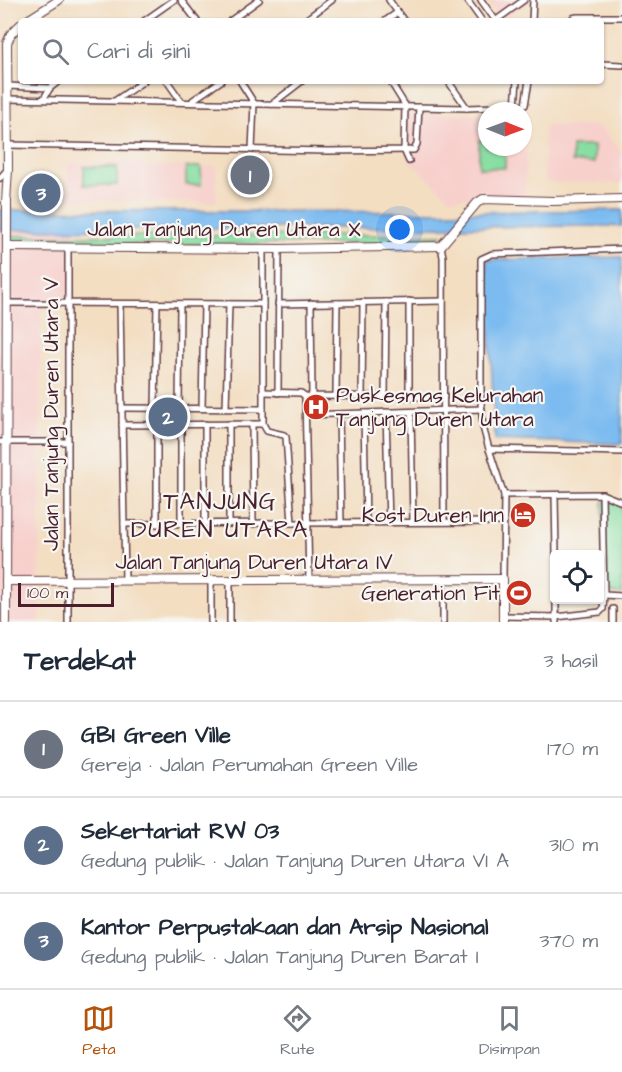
<!DOCTYPE html>
<html lang="id">
<meta charset="utf-8">
<style>
:root{--surface:#fff;--page:#f2f2f3;--text:#1f2937;--muted:#747a83;--line:#e0e1e3;--accent:#b45309}
body{margin:0;font-family:"Architects Daughter",sans-serif;background:var(--page);color:var(--text)}
.controls{position:absolute;right:18px;bottom:18px;display:grid;overflow:hidden;border-radius:6px;box-shadow:0 2px 4px #0004}
.controls button{width:54px;height:54px;display:grid;place-items:center;padding:0;border:0;border-bottom:2px solid var(--line);background:var(--surface);color:var(--text);font:30px sans-serif}
.compass{position:absolute;left:478px;top:102px;width:54px;height:54px;border-radius:50%;background:var(--surface);box-shadow:0 2px 4px #0004;rotate:91deg}
.scale{position:absolute;left:18px;bottom:15px;width:96px;box-sizing:border-box;padding-left:6px;border:3px solid #4a1f2b;border-top:0;font-size:16px;line-height:21px;white-space:nowrap;color:#4a1f2b;-webkit-text-stroke:4px #f6f6f2;paint-order:stroke}
.you{position:absolute;left:400px;top:230px;width:21px;height:21px;margin:-15px;border:4px solid #fff;border-radius:50%;background:#1a73e8;box-shadow:0 0 0 9px #1a73e833}
.badge{display:grid;place-items:center;width:39px;height:39px;border-radius:50%;background:var(--accent);color:#fff;font-size:20px;font-weight:700}
.pin{position:absolute;translate:-50% -50%;border:3px solid #fff;box-shadow:0 2px 6px #0006}
.list{margin:0;padding:0;list-style:none}
h2{display:flex;justify-content:space-between;align-items:center;height:78px;margin:0;padding:0 24px;font-size:26px}
h2 small{font-size:20px;font-weight:400;color:var(--muted)}
.list li{display:grid;grid-template-columns:39px 1fr auto;gap:18px;align-items:center;box-sizing:border-box;height:96px;padding:0 24px;border-top:2px solid var(--line)}
.list b{display:block;font-size:22px;white-space:nowrap}
.list p{margin:0;font-size:20px;white-space:nowrap;color:var(--muted)}
.list em{font-size:20px;font-style:normal;color:var(--muted)}
.icon{flex:none;width:33px;height:33px;fill:none;stroke:currentColor;stroke-width:2;stroke-linecap:round;stroke-linejoin:round}
.map{position:relative;flex:none;width:622px;height:622px;overflow:hidden}
.search{position:absolute;background:var(--surface);box-shadow:0 2px 4px #0004;left:18px;right:18px;top:18px;height:66px;display:flex;align-items:center;gap:15px;box-sizing:border-box;padding:0 21px;border-radius:6px;color:var(--muted);font-size:22px}
.sheet{height:366px;background:var(--surface)}
nav{display:flex;justify-content:space-around;align-items:center;box-sizing:border-box;height:84px;border-top:2px solid var(--line);background:var(--surface);font-size:16px;color:var(--muted)}
nav a{display:grid;justify-items:center;gap:3px}
nav .on{color:var(--accent)}
.map>svg:first-child{display:block}
.built{fill:#f7d0cc}
.green{fill:#88dea2;stroke:#697e66;stroke-width:1.5}
.water{fill:#7cbbf0;stroke:#636d8e;stroke-width:1.5}
.lines{fill:none;stroke-linecap:round;stroke-linejoin:round}
.street-casing{stroke:#633c42;stroke-width:8}
.secondary-casing{stroke:#633c42;stroke-width:10}
.street{stroke:#fff;stroke-width:5}
.secondary{stroke:#fff;stroke-width:8}
.labels{text-anchor:middle;dominant-baseline:central;stroke-width:4.5;stroke-linejoin:round;paint-order:stroke}
.street-label{font-size:21px;fill:#4a1f2b;stroke:#f6f6f2}
.poi-label{font-size:21px;fill:#4a1f2b;stroke:#f6f6f2;text-anchor:end}
.quarter-label{font-size:24px;letter-spacing:1.5px;fill:#4a1f2b;stroke:#f6f6f2}
</style>
<div class="map">
<svg width="622" height="622" viewBox="0 0 622 622">
<rect width="100%" height="100%" fill="#f6f6f2"/>
<filter id="ink" filterUnits="userSpaceOnUse"><feTurbulence type="fractalNoise" baseFrequency=".0167" numOctaves="2"/><feDisplacementMap in="SourceGraphic" scale="12" xChannelSelector="R" yChannelSelector="G"/><feConvolveMatrix kernelMatrix="1 2 1 2 8 2 1 2 1" color-interpolation-filters="sRGB"/></filter>
<filter id="wash" filterUnits="userSpaceOnUse"><feTurbulence type="fractalNoise" baseFrequency=".008" numOctaves="4" result="noise"/><feDisplacementMap in="SourceGraphic" scale="24" xChannelSelector="R" yChannelSelector="G"/><feGaussianBlur stdDeviation="1.35" result="paint"/><feColorMatrix in="noise" values="0 0 0 0 0 0 0 0 0 0 0 0 0 0 0 0 0 1.4 0 .05"/><feComposite in="paint" operator="in"/></filter>
<g filter="url(#wash)">
<rect width="100%" height="100%" fill="#f3dec2"/>
<!-- built -->
<g class="built">
<path d="M 486,0 L 532,0 L 501,20 Z"/>
<path d="M 408,114 L 487,114 L 487,147 L 523,147 L 523,114 L 527,114 L 525,197 L 450,198 L 407,159 Z"/>
<path d="M 544,126 L 599,126 L 622,152 L 622,183 L 544,182 Z"/>
<path d="M 68,163 L 143,163 L 143,201 L 68,200 Z"/>
<rect x="145" y="166" width="71" height="36"/>
<path d="M 75,228 L 74,302 L 41,301 L 39,622 L 0,622 L 0,230 Z"/>
</g>
<!-- green -->
<g class="green">
<path d="M 479,140 L 487,140 L 487,147 L 505,147 L 505,168 L 479,168 Z"/>
<path d="M 572,146 L 594,146 L 594,163 L 572,162 Z"/>
<rect x="84" y="167" width="33" height="18"/>
<rect x="186" y="167" width="15" height="18"/>
<path d="M 442,235 L 434,243 L 12,245 L 13,236 Z"/>
<path d="M 603,502 L 619,502 L 622,505 L 622,594 L 602,593 Z"/>
</g>
<!-- water -->
<g class="water">
<path d="M 0,210 L 476,212 L 622,210 L 622,226 L 0,230 Z"/>
<path d="M 622,257 L 622,444 L 495,440 L 486,260 Z"/>
</g>
</g>
<g filter="url(#ink)">
<g class="lines">
<defs>
<g id="street">
<path d="M 181,0 L 197,21"/>
<path d="M 389,0 L 404,21"/>
<path d="M 467,0 L 482,21"/>
<path d="M 481,0 L 496,21"/>
<path d="M 144,21 L 174,0"/>
<path d="M 230,21 L 259,0"/>
<path d="M 304,21 L 332,0"/>
<path d="M 385,21 L 398,12"/>
<path d="M 495,21 L 524,0"/>
<path d="M 532,21 L 533,0"/>
<path d="M 573,21 L 573,18 L 577,17 L 622,17"/>
<path d="M 601,64 L 622,65"/>
<path d="M 167,81 L 181,101"/>
<path d="M 240,81 L 254,103 L 252,150"/>
<path d="M 390,81 L 405,105 L 404,150 L 409,161"/>
<path d="M 448,81 L 467,108"/>
<path d="M 8,86 L 50,88"/>
<path d="M 44,98 L 50,88 L 59,81"/>
<path d="M 8,99 L 467,108 L 522,106 L 525,105 L 529,81"/>
<path d="M 116,100 L 144,81"/>
<path d="M 193,100 L 221,81"/>
<path d="M 272,104 L 302,81"/>
<path d="M 515,106 L 517,81"/>
<path d="M 8,145 L 328,151 L 414,150 L 417,144 L 419,107"/>
<path d="M 0,178 L 8,169"/>
<path d="M 441,246 L 443,257 L 444,522"/>
<path d="M 409,301 L 409,397"/>
<path d="M 8,303 L 263,304"/>
<path d="M 311,303 L 312,396"/>
<path d="M 120,304 L 125,581"/>
<path d="M 278,304 L 443,301"/>
<path d="M 263,392 L 301,393 L 305,396 L 444,397"/>
<path d="M 278,393 L 279,249"/>
<path d="M 305,396 L 309,580"/>
<path d="M 336,396 L 337,303"/>
<path d="M 362,397 L 363,302"/>
<path d="M 385,397 L 386,302"/>
<path d="M 122,408 L 263,409"/>
<path d="M 155,408 L 157,304"/>
<path d="M 179,408 L 180,304"/>
<path d="M 202,408 L 204,304"/>
<path d="M 226,408 L 229,304"/>
<path d="M 386,412 L 389,523"/>
<path d="M 411,412 L 413,522"/>
<path d="M 364,413 L 366,523"/>
<path d="M 339,414 L 341,523"/>
<path d="M 306,415 L 482,409"/>
<path d="M 181,424 L 181,524"/>
<path d="M 229,424 L 229,524"/>
<path d="M 252,424 L 253,524"/>
<path d="M 263,424 L 263,249"/>
<path d="M 263,424 L 267,431 L 284,435 L 286,437 L 292,523"/>
<path d="M 122,425 L 263,424"/>
<path d="M 0,442 L 68,442"/>
<path d="M 489,449 L 622,452"/>
<path d="M 504,495 L 602,494 L 622,502"/>
<path d="M 555,495 L 556,554"/>
<path d="M 124,524 L 504,522"/>
<path d="M 157,524 L 157,424"/>
<path d="M 205,524 L 205,424"/>
<path d="M 443,579 L 443,622"/>
<path d="M 503,579 L 504,495 L 489,449 L 483,427 L 481,403 L 481,259 L 492,254 L 622,249"/>
<path d="M 211,580 L 211,622"/>
<path d="M 230,580 L 230,622"/>
<path d="M 604,595 L 622,596"/>
<path d="M 503,616 L 556,617 L 600,612 L 603,609 L 604,595 L 602,494"/>
<path d="M 68,622 L 68,248"/>
<path d="M 556,622 L 556,600"/>
<path d="M 613,622 L 613,609"/>
</g>
<g id="secondary">
<path d="M 26,21 L 59,0"/>
<path d="M 6,203 L 8,169 L 7,43 L 11,34 L 21,24"/>
<path d="M 8,247 L 279,249 L 441,246 L 477,203 L 483,199 L 553,201 L 622,199"/>
<path d="M 6,581 L 503,579 L 503,622"/>
<path d="M 6,622 L 7,200"/>
</g>
</defs>
<!-- street casing -->
<use href="#street" class="street-casing"/>
<!-- secondary casing -->
<use href="#secondary" class="secondary-casing"/>
<!-- street -->
<use href="#street" class="street"/>
<!-- secondary -->
<use href="#secondary" class="secondary"/>
</g>
</g>
<!-- icons -->
<defs>
<symbol id="hospital-disc" viewBox="-11 -11 22 22"><circle r="9.5" fill="#c8321e" stroke="#f6f6f2"/><path d="M-5-5h3v3.5h4V-5h3V5h-3V1.5h-4V5h-3Z" fill="#fff"/></symbol>
<symbol id="hotel-disc" viewBox="-11 -11 22 22"><circle r="9.5" fill="#c8321e" stroke="#f6f6f2"/><path d="M-6-4.5h1.5V1H6V5H4.5V3h-9V5H-6ZM-4 0a1.8 1.8 0 1 1 3.6 0ZM.5 0V-2.5h3Q6-2.5 6 0Z" fill="#fff"/></symbol>
<symbol id="stadium-disc" viewBox="-11 -11 22 22"><circle r="9.5" fill="#c8321e" stroke="#f6f6f2"/><path d="M0-5a6.5 5 0 1 0 0 10a6.5 5 0 1 0 0-10ZM-3.5-1.8h7v3.6h-7Z" fill="#fff"/></symbol>
</defs>
<g fill-rule="evenodd">
<use href="#hospital-disc" x="301" y="392" width="30" height="30"/>
<use href="#hotel-disc" x="508" y="500" width="30" height="30"/>
<use href="#stadium-disc" x="504" y="578" width="30" height="30"/>
</g>
<g class="labels">
<!-- street labels -->
<g class="street-label">
<text x="224" y="229">Jalan Tanjung Duren Utara X</text>
<text transform="translate(51 414) rotate(-90)">Jalan Tanjung Duren Utara V</text>
<text x="254" y="562">Jalan Tanjung Duren Utara IV</text>
</g>
<!-- poi labels -->
<g class="poi-label">
<text x="336" y="395" text-anchor="start">Puskesmas Kelurahan<tspan x="336" dy="24">Tanjung Duren Utara</tspan></text>
<text x="504" y="515">Kost Duren Inn</text>
<text x="500" y="593">Generation Fit</text>
</g>
<!-- quarter labels -->
<g class="quarter-label">
<text x="220" y="502">TANJUNG<tspan x="220" dy="28">DUREN UTARA</tspan></text>
</g>
</g>
</svg>
<div class="controls">
<button><svg class="icon" aria-label="locate" viewBox="0 0 24 24"><circle cx="12" cy="12" r="6"/><path d="M12 2v4M12 18v4M2 12h4M18 12h4"/></svg></button>
</div>
<svg class="compass" viewBox="-18 -18 36 36"><path d="M0-13l5 13h-10z" fill="#e53935"/><path d="M0 13l5-13h-10z" fill="#747a83"/></svg>
<div class="scale">100 m</div>
<div class="you"></div>
<div class="pin badge" style="left:250px;top:175px;background:#6b7280">1</div>
<div class="pin badge" style="left:168px;top:417px;background:#5c6f8a">2</div>
<div class="pin badge" style="left:41px;top:193px;background:#5c6f8a">3</div>
<div class="search"><svg class="icon" aria-label="search" viewBox="0 0 24 24"><circle cx="10" cy="10" r="6"/><path d="M15 15l6 6"/></svg>Cari di sini</div>
</div>
<section class="sheet">
<h2>Terdekat<small>3 hasil</small></h2>
<ul class="list">
<li><span class="badge" style="background:#6b7280">1</span><div><b>GBI Green Ville</b><p>Gereja · Jalan Perumahan Green Ville</p></div><em>170 m</em></li>
<li><span class="badge" style="background:#5c6f8a">2</span><div><b>Sekertariat RW 03</b><p>Gedung publik · Jalan Tanjung Duren Utara VI A</p></div><em>310 m</em></li>
<li><span class="badge" style="background:#5c6f8a">3</span><div><b>Kantor Perpustakaan dan Arsip Nasional</b><p>Gedung publik · Jalan Tanjung Duren Barat I</p></div><em>370 m</em></li>
</ul>
</section>
<nav>
<a class="on"><svg class="icon" aria-label="map" viewBox="0 0 24 24"><path d="M3 6l6-2 6 2 6-2v14l-6 2-6-2-6 2zM9 4v14M15 6v14"/></svg>Peta</a>
<a><svg class="icon" aria-label="directions" viewBox="0 0 24 24"><path d="M12 3l9 9-9 9-9-9zM9 14v-3h6M13 9l2 2-2 2"/></svg>Rute</a>
<a><svg class="icon" aria-label="saved" viewBox="0 0 24 24"><path d="M7 4h10v16l-5-4-5 4z"/></svg>Disimpan</a>
</nav>
